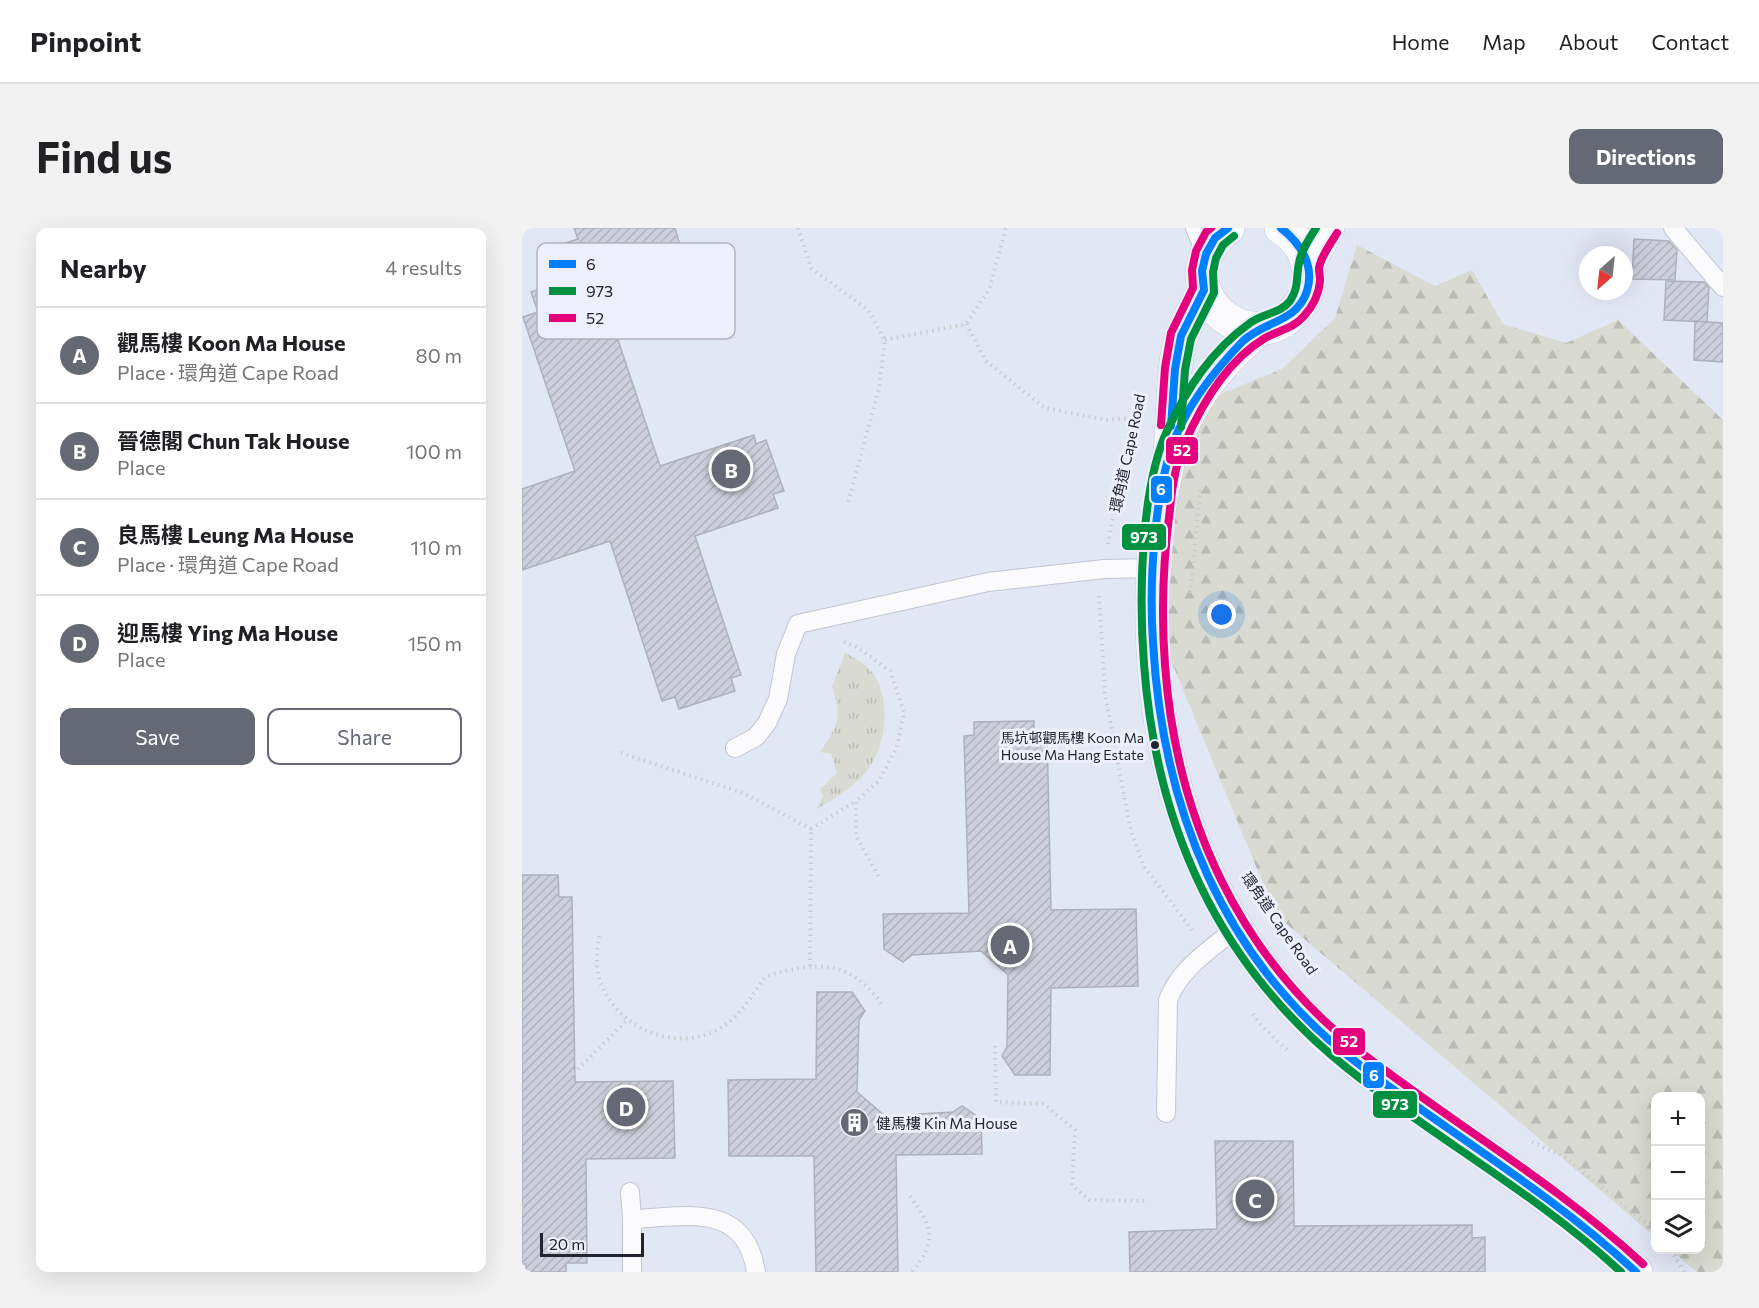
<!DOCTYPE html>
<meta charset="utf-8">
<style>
:root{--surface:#fff;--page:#f2f2f2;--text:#202124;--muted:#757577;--line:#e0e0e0;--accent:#656975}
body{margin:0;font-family:Commissioner,"Noto Sans TC",sans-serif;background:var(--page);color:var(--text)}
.controls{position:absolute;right:18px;bottom:18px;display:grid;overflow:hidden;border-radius:12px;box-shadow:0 6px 24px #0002}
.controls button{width:54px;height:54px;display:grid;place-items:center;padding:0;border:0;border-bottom:2px solid var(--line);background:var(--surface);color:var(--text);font:30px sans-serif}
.compass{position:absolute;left:1057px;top:18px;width:54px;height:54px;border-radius:50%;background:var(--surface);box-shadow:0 6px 24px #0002;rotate:207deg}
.scale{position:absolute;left:18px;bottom:15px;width:104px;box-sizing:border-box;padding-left:6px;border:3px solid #22252f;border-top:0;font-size:16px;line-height:21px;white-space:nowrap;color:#22252f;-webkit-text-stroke:4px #edf0fc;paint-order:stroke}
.you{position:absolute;left:700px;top:387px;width:21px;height:21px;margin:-15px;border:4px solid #fff;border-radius:50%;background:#1a73e8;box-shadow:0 0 0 9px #1a73e833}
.badge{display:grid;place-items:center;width:39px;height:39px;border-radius:50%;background:var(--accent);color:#fff;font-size:20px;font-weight:700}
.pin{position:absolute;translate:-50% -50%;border:3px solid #fff;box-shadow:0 2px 6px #0006}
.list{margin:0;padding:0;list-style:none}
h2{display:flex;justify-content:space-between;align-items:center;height:78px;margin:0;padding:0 24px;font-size:26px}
h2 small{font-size:20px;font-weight:400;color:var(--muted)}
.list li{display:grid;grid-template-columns:39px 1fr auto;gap:18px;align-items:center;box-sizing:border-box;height:96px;padding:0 24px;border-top:2px solid var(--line)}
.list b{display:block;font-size:22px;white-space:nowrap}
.list p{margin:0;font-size:20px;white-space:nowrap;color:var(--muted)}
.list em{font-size:20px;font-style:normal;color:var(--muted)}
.actions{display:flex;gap:12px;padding:18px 24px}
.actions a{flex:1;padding:14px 0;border:2px solid var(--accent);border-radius:12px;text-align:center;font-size:21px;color:var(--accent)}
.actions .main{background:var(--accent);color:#fff}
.icon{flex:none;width:33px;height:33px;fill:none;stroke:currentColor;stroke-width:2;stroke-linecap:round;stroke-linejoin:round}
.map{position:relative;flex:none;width:1201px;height:1044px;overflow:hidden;border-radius:12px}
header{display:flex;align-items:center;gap:36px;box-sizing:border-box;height:84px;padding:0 30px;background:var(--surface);border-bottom:2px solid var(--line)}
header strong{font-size:28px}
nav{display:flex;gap:33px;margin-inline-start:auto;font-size:21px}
.intro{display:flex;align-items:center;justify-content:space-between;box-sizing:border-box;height:144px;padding:0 36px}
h1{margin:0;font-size:42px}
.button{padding:15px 27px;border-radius:12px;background:var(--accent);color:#fff;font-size:21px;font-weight:700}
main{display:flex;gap:36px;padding:0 36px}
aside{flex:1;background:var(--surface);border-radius:12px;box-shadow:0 6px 24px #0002}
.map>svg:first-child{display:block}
.forest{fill:url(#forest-firs)}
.park{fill:url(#park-tufts)}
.building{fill:url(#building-hatch);stroke:#adb1bc;stroke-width:1.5}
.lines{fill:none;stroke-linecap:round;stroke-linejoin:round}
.service-casing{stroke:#c2c5d1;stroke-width:20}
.tertiary-casing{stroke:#c2c5d1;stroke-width:34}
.path{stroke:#c9cbcf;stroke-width:4;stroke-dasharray:1.5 4.5;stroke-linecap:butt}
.service{stroke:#fbfbfe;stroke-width:18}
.tertiary{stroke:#fbfbfe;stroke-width:33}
.bus-1-casing{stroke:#edf0fc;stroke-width:12}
.bus-2-casing{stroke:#edf0fc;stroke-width:12}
.bus-3-casing{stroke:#edf0fc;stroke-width:12}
.bus-1{stroke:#0080ff;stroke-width:8}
.bus-2{stroke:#009140;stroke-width:8}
.bus-3{stroke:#e5007d;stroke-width:8}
.bus-dot{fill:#22252f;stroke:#edf0fc;stroke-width:2}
.labels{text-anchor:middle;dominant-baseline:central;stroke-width:6;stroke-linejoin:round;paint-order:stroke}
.bus-label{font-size:14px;fill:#22252f;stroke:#edf0fc;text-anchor:end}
.street-label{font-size:15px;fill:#22252f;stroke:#edf0fc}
.poi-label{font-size:15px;fill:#22252f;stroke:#edf0fc;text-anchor:start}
.key{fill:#edf0fc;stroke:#b0b3be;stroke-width:1.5}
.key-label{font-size:16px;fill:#22252f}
.line-badge{stroke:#edf0fc;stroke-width:2}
.badge-label{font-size:16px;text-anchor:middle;font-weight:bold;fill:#fff}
</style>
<header>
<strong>Pinpoint</strong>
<nav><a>Home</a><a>Map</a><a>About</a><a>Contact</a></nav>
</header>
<div class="intro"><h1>Find us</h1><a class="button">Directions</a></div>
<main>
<aside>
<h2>Nearby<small>4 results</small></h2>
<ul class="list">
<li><span class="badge">A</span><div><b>觀馬樓 Koon Ma House</b><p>Place · 環角道 Cape Road</p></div><em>80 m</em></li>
<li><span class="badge">B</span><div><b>晉德閣 Chun Tak House</b><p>Place</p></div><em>100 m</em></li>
<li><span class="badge">C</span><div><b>良馬樓 Leung Ma House</b><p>Place · 環角道 Cape Road</p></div><em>110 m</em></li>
<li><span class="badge">D</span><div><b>迎馬樓 Ying Ma House</b><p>Place</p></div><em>150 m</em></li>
</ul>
<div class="actions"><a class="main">Save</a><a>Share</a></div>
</aside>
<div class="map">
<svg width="1201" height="1044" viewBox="0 0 1201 1044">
<defs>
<pattern id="forest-firs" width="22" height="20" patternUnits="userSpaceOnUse" patternTransform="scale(1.5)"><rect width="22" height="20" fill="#d9dad1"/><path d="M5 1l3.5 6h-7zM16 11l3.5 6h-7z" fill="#babbb4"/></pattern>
<pattern id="park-tufts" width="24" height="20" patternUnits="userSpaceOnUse" patternTransform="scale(1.5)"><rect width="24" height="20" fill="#d9dad1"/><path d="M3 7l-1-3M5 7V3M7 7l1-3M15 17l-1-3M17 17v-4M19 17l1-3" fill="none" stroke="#babbb4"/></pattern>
<pattern id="building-hatch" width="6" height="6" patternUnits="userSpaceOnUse" patternTransform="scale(1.5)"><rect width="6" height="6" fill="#cdd0dc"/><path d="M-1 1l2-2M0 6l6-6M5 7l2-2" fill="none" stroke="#b0b2bd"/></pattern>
</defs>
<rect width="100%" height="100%" fill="#e2e7f6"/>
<!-- forest -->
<path class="forest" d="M 835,17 L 913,58 L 950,42 L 981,96 L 1044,115 L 1096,92 L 1201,192 L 1201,1044 L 1175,1044 L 1149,1022 L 1178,1022 L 1178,868 L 1134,868 L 1133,1009 L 754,687 L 643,418 L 660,205 L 701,165 L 760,141 L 813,90 Z"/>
<!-- park -->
<path class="park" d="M 323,425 C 335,431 349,439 355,452 C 367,477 364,513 349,537 C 336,557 315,569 295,581 L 301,568 L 298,561 L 315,545 L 309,526 L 298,524 C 316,497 321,490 310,459 Z"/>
<!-- building -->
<g class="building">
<path d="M 52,0 L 153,0 L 161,28 L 76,52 L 138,238 L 232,207 L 234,216 L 244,212 L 262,263 L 251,266 L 256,280 L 173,308 L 219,447 L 209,450 L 213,463 L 157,481 L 153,469 L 140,473 L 88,313 L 0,342 L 0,261 L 53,243 L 1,89 L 16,84 L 9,64 L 30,57 L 23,36 L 26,25 L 31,19 L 56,11 Z"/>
<path d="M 1112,11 L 1147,13 L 1155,22 L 1153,52 L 1110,51 Z"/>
<path d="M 1144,53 L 1182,54 L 1187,60 L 1185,94 L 1142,92 Z"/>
<path d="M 1173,93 L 1201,95 L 1201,134 L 1172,132 Z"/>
<path d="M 512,493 L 512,506 L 525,505 L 529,682 L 614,681 L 616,758 L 529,760 L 528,847 L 493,847 L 480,828 L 485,819 L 486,747 L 459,723 L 390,727 L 381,734 L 362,721 L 361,686 L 447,685 L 442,508 L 452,507 L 452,494 Z"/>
<path d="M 0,647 L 36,647 L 37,669 L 50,669 L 53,854 L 151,853 L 153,930 L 64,931 L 65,1035 L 44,1035 L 44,1044 L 4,1044 L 4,1036 L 0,1036 Z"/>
<path d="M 295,764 L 330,764 L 343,783 L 337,792 L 335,864 L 363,888 L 431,884 L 440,878 L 459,891 L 460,926 L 374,927 L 376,1044 L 294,1044 L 292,928 L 207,928 L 206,852 L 294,851 Z"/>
<path d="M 693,913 L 771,913 L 772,998 L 950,997 L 950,1010 L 963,1009 L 963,1044 L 608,1044 L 607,1004 L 695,1001 Z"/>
</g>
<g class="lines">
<defs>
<g id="service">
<path d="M 673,0 L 684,26"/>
<path d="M 1151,0 L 1201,59"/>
<path d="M 213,520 L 234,509 L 245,495 L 256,471 L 264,426 L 276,396 L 466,354 L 582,341 L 631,340"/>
<path d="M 644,885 L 646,772 C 658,740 688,722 713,701"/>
<path d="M 108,964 L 110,991"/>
<path d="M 110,1044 L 110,991 C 163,989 223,973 234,1044"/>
</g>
<g id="tertiary">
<path d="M 706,0 C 634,58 730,140 776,79 C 782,71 788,60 787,49 C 786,27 778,12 759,0"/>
<path d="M 786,36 L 806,0"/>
<path d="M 682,62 C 675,77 664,94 659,110 C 649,147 652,186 648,223 C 646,241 640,259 638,276 C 634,298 632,320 631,342 C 622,516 671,682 799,805 C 831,835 869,859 904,884 C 975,935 1050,984 1114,1044"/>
<path d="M 654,210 C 677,160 697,137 738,100"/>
</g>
</defs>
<!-- service casing -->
<use href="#service" class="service-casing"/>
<!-- tertiary casing -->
<use href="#tertiary" class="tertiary-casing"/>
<!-- path -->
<g class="path">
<path d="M 276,0 L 289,40 L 346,82 L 363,112 L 357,160 L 326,275"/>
<path d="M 444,96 L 464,133 L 523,180 L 585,192 L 611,190"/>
<path d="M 363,112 L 444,96 L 467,62 L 484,0"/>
<path d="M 586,316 L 604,218 L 614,177"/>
<path d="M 668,365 L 678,262"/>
<path d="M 577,368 L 583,466 L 608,599 L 621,637 L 670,702"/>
<path d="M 322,414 L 335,419 L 368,443 L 382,484 L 375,519 L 357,553 L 334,573 L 334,608 L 357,649"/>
<path d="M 99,525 L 221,565 L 289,601"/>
<path d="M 289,601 L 334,573"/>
<path d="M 77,708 C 75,720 74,733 76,745 C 87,796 148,826 195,802 C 218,790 229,768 244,748 C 297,733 328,731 362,779"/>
<path d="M 288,738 L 289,601"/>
<path d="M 731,786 L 740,798 L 767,824"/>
<path d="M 473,818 L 474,874 L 522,876 L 553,902 L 550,957 L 567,972 L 624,973"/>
<path d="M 43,854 L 105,792"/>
<path d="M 1010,914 L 1043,929 L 1134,1003"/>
<path d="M 388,968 C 411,1000 416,1011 390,1044"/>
<path d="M 0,980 L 2,980"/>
<path d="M 1149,1022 L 1162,1044"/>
</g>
<!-- service -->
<use href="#service" class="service"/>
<!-- tertiary -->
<use href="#tertiary" class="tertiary"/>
<defs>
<g id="bus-1">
<path d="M 759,0 C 778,15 793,37 785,63 C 775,95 741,93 720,114 C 696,139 673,167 658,199 C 632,252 627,354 631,414 C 640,579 700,731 834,834 C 927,905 1028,964 1114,1044"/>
<path d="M 649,198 L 653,141 L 659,108 L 682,62 L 680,43 L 684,26 L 693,10 L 706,0"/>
</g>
<g id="bus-2">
<path d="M 794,0 C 787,11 779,23 777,35 C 774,49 777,60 768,73 C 758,86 741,85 728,95 C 690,122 665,160 645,203 C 618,262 617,371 622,436 C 634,599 696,737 825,840 C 914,911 1015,966 1099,1044"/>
<path d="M 659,199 L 663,142 L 669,111 L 692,65 L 691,44 L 694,30 L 701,17 L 712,8"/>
</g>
<g id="bus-3">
<path d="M 815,5 C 809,15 799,28 797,40 C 797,44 798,48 798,53 C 797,66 791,78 782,88 C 771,101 757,102 743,110 C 705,133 679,177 662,217 C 653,237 650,259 648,281 C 641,333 639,385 643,437 C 654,590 717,730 840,825 C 933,897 1035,956 1121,1036"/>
<path d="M 639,197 L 643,140 L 649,105 L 671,60 L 670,42 L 674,23 L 684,4 L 689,0"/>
</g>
</defs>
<!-- bus-1 casing -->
<use href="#bus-1" class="bus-1-casing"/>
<!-- bus-2 casing -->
<use href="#bus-2" class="bus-2-casing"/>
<!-- bus-3 casing -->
<use href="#bus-3" class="bus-3-casing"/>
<!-- bus-1 -->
<use href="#bus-1" class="bus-1"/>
<!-- bus-2 -->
<use href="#bus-2" class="bus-2"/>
<!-- bus-3 -->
<use href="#bus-3" class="bus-3"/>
</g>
<!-- icons -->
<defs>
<symbol id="building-disc" viewBox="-11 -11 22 22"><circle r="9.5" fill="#656975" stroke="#edf0fc"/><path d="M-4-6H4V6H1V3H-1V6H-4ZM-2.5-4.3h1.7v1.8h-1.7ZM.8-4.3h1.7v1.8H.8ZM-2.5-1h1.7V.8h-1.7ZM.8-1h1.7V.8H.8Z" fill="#fff"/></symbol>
</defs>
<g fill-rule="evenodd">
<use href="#building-disc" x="316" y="878" width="33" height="33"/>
</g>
<!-- markers -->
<circle class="bus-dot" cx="633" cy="517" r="5"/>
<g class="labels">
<!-- bus labels -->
<g class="bus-label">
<text x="622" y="509">馬坑邨觀馬樓 Koon Ma<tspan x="622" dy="17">House Ma Hang Estate</tspan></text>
</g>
<!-- street labels -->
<g class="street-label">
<text transform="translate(605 225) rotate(-78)">環角道 Cape Road</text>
<text transform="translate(758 695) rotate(55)">環角道 Cape Road</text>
</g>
<!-- poi labels -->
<g class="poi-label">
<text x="354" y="895">健馬樓 Kin Ma House</text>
</g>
</g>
<!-- legend -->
<rect x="15" y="15" width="198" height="96" rx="9" class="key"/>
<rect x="27" y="32" width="27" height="8" fill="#0080ff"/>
<rect x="27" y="59" width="27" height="8" fill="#009140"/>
<rect x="27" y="86" width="27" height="8" fill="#e5007d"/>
<g class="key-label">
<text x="64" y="42">6</text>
<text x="64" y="69">973</text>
<text x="64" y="96">52</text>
</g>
<g class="line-badge">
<rect x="643" y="208" width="34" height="29" rx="6" fill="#e5007d"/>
<rect x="628" y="247" width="23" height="29" rx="6" fill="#0080ff"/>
<rect x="599" y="295" width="46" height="28" rx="6" fill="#009140"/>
<rect x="810" y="799" width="34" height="29" rx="6" fill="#e5007d"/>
<rect x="840" y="833" width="23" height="28" rx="6" fill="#0080ff"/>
<rect x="850" y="862" width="46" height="29" rx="6" fill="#009140"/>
</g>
<g class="badge-label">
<text x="660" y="228">52</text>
<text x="639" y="267">6</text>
<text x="622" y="315">973</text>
<text x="827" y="819">52</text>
<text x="852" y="853">6</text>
<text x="873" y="882">973</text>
</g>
</svg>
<div class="controls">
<button>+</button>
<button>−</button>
<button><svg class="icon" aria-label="layers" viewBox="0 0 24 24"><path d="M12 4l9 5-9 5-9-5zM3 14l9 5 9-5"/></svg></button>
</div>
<svg class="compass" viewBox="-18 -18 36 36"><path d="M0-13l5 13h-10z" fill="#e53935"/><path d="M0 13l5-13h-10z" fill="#757577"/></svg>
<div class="scale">20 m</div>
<div class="you"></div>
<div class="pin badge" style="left:488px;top:717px">A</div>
<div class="pin badge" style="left:209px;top:241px">B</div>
<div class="pin badge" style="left:733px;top:971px">C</div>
<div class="pin badge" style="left:104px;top:879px">D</div>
</div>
</main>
